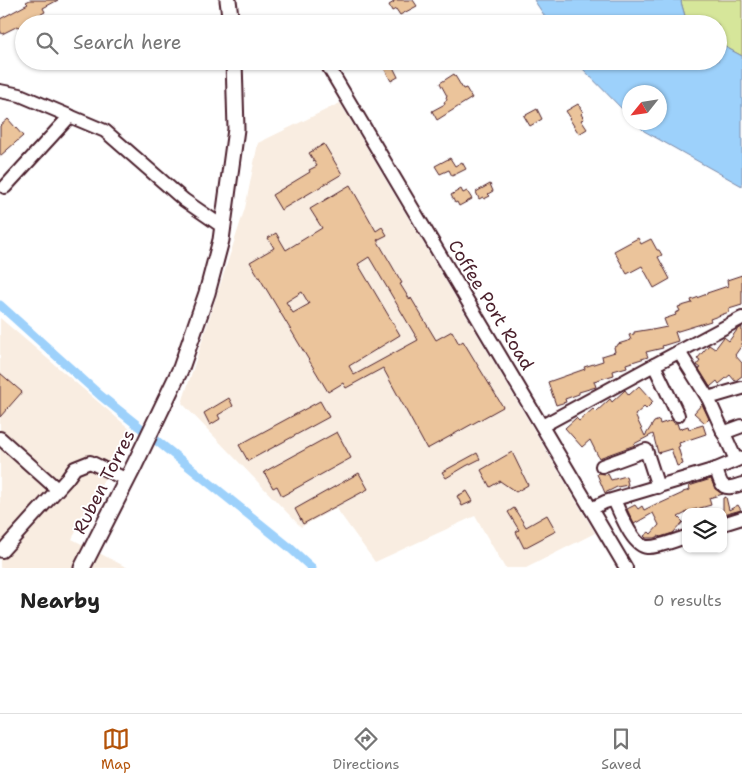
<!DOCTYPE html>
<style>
:root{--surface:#fff;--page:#f2f2f2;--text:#222;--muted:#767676;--line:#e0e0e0;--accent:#b45309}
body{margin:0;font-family:"Shantell Sans",sans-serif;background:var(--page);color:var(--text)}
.controls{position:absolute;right:15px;bottom:15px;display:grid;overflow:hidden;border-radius:10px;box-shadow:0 1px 4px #0004}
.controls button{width:45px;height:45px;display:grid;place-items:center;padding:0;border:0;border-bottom:1px solid var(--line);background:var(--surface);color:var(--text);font:25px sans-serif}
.compass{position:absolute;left:622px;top:85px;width:45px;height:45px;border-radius:50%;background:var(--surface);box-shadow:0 1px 4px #0004;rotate:240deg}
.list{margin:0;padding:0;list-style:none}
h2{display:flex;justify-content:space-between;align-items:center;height:65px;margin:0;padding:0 20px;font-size:21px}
h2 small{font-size:16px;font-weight:400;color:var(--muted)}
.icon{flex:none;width:28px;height:28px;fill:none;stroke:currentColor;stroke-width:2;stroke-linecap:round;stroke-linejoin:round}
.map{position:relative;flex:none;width:742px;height:568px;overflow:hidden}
.search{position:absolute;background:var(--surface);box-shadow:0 1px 4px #0004;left:15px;right:15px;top:15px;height:55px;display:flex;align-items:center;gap:12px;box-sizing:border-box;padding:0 18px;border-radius:28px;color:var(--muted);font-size:19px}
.sheet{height:145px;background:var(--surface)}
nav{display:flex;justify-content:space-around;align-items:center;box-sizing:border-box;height:70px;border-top:1px solid var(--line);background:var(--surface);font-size:14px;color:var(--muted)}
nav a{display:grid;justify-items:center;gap:2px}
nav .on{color:var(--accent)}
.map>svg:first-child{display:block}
.built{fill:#f9ede1}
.green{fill:#d6e69a;stroke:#908262}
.water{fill:#9dd1fb;stroke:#7c8aa8}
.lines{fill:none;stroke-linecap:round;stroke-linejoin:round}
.canal{stroke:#9dd1fb;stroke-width:9}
.building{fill:#ebc49b;stroke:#4a1f2b;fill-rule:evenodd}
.minor-casing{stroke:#4a1f2b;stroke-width:16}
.major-casing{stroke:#4a1f2b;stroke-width:19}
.minor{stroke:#fff;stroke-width:12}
.major{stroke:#fff;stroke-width:15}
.labels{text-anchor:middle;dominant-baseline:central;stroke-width:4;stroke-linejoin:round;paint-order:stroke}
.street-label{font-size:18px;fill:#4a1f2b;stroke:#fff}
</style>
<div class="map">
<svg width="742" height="568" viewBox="0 0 742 568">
<rect width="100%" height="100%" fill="#fff"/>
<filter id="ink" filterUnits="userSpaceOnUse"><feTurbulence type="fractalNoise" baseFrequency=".02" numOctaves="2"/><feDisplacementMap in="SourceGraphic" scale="10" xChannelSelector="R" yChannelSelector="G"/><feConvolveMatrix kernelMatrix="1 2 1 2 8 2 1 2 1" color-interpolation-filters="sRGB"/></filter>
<g filter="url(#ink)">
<!-- built -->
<g class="built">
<path d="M 340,103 L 595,533 L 526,568 L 505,568 L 475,516 L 375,562 L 336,508 L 301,527 L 182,403 L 245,208 L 258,143 Z"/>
<path d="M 0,318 L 131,430 L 72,539 L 128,568 L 0,568 Z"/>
</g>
<!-- green -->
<path class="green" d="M 682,0 L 742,0 L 742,56 L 718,43 L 718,24 L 693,24 L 685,16 L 681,2 Z"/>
<!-- water -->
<g class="water">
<path d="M 534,0 L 682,0 L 681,2 L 685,16 L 693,24 L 550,24 Z"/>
<path d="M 718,43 L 742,56 L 742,186 L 644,131 L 636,123 L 660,122 L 660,92 L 630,92 L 629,116 L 575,61 L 718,61 Z"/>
</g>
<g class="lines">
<!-- canal -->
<path class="canal" d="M 0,305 L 101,396 L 289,547 L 312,568"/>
</g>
<!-- building -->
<g class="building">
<path d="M 30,0 L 58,0 L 43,8 L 45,12 L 30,20 L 32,24 L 24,24 L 24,36 L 18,26 L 2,34 L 0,30 L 0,19 L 28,4 L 26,2 Z"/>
<path d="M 393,0 L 413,0 L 417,6 L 400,15 L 396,9 L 392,11 L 389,5 L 394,2 Z"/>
<path d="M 380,61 L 399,61 L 392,65 L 398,77 L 391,81 Z"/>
<path d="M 454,74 L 463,89 L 466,88 L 472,98 L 437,120 L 432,111 L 445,104 L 444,102 L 447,100 L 446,97 L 447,96 L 440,83 Z"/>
<path d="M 578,104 L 583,112 L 581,114 L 584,119 L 581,120 L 587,129 L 579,134 L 569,118 L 570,117 L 566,111 Z"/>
<path d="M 537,109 L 542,119 L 530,126 L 524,116 Z"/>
<path d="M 8,119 L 23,136 L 0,156 L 0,126 Z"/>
<path d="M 324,144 L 342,174 L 281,210 L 272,195 L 310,172 L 309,170 L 317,166 L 309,153 Z"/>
<path d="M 450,158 L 455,166 L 462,162 L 466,169 L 452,176 L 449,170 L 440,174 L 435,166 Z"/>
<path d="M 490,184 L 493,191 L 488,194 L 490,196 L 484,199 L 483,197 L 479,199 L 476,192 Z"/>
<path d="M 350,185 L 376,231 L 382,227 L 387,235 L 377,240 L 402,283 L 400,284 L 410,300 L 411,298 L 436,340 L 452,331 L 459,344 L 463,341 L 503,407 L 427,449 L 383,368 L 346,388 L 343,383 L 328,392 L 250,262 L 274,248 L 268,238 L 276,233 L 286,250 L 322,228 L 310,209 ZM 369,257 L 418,340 L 354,375 L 349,366 L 400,335 L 358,264 ZM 302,292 L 309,304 L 293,313 L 286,302 Z"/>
<path d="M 461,189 L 463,193 L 467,191 L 472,199 L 459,206 L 457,202 L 455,203 L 451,195 Z"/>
<path d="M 638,238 L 641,244 L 651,239 L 657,250 L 659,250 L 662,255 L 658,257 L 670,279 L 654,288 L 642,266 L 627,274 L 614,251 Z"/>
<path d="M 742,275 L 742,305 L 729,309 L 729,312 L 710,319 L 711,321 L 675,332 L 678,341 L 662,346 L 663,348 L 646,352 L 648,357 L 626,364 L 627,367 L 613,371 L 614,375 L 594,381 L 596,387 L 579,392 L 579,394 L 565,399 L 566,402 L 556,405 L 548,382 L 585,369 L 584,367 L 603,361 L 602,356 L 615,352 L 614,347 L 618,345 L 618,344 L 631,340 L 629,335 L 634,334 L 634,332 L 652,329 L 652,330 L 667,327 L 664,319 L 676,315 L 675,313 L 680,311 L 678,307 L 692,303 L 691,300 L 707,294 L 707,293 L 728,286 L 727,280 Z"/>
<path d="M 742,327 L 742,345 L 735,355 L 742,363 L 742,376 L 735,381 L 730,375 L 719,384 L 717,381 L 710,387 L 699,369 L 701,368 L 697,365 L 700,361 L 697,359 L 709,345 L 715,349 L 724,337 L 729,341 L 737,330 Z"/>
<path d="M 0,373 L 22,392 L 0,417 Z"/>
<path d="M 639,386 L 648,396 L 653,402 L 646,409 L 644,407 L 635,415 L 645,436 L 654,422 L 659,420 L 660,424 L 672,420 L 674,423 L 677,423 L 679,429 L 688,426 L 689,429 L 703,425 L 706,434 L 679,443 L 680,446 L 678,447 L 683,464 L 677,466 L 671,449 L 658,453 L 653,434 L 634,444 L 635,445 L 599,458 L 590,440 L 582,447 L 565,428 L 576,418 L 579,421 L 593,409 L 596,412 L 610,399 L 612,402 L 625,390 L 629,395 Z"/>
<path d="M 229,398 L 233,406 L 218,415 L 220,419 L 210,425 L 204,413 Z"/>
<path d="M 320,401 L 329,417 L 248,461 L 239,445 Z"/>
<path d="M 702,404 L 709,419 L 705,423 L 694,413 Z"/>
<path d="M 337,432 L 351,458 L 282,496 L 277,486 L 273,488 L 264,472 Z"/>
<path d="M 512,452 L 528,485 L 516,492 L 500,481 L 490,487 L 481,470 Z"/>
<path d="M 477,453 L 480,459 L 466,466 L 446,478 L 442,472 Z"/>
<path d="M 359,473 L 368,489 L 303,524 L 295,509 Z"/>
<path d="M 598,473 L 605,474 L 606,475 L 608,474 L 611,480 L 626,476 L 628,485 L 617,487 L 605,493 L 597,474 Z"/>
<path d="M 711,479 L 715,489 L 723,494 L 709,498 L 711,505 L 686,512 L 686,513 L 678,517 L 683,522 L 673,533 L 660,537 L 659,536 L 655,538 L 646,538 L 644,536 L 649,532 L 651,534 L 659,525 L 653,513 L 634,524 L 627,509 L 635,505 L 638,509 L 642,506 L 644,510 L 658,503 L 659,504 L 683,493 L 683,492 L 690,490 L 689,486 Z"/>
<path d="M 467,491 L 473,501 L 462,506 L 457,496 Z"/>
<path d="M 726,497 L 729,510 L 738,505 L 741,510 L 723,515 L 723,498 Z"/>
<path d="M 514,508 L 526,527 L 547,515 L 556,531 L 524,548 L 516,532 L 519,530 L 508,512 Z"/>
</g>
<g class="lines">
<defs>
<g id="minor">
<path d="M 325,61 L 626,568"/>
<path d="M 0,91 L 20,95 L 105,131 L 184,200 L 223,227"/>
<path d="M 5,187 L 70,116"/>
<path d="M 679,352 L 708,398"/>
<path d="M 654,365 L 742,318"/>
<path d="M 542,426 L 654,365 L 678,415"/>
<path d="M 723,433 L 742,426"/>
<path d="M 0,438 L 57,489"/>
<path d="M 736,460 L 708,398 L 742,388"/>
<path d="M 602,466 L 646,450 L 658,487"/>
<path d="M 716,469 C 722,487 722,491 742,484"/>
<path d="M 614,500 C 620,512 632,546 647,547 C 658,548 675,540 686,537"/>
<path d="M 591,509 L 605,502 L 716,469 L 742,458"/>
<path d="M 723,524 L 742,518"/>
<path d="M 2,551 L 67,479 L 75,468 L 90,462 L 127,480"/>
</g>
<g id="major">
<path d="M 228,0 L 231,24"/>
<path d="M 82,568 L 134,466 L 181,368 L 207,293 L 221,240 L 236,129 L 234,61"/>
</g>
</defs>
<!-- minor casing -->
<use href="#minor" class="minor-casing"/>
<!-- major casing -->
<use href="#major" class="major-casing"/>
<!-- minor -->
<use href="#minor" class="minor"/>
<!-- major -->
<use href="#major" class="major"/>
</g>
</g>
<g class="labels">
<!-- street labels -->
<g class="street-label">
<text transform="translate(491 305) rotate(59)">Coffee Port Road</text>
<text transform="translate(104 482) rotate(-63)">Ruben Torres</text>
</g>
</g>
</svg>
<div class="controls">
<button><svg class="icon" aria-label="layers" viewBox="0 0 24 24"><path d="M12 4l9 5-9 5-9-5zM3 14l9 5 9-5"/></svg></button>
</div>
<svg class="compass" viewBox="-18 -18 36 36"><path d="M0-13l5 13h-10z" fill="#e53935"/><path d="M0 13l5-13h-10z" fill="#767676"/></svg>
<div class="search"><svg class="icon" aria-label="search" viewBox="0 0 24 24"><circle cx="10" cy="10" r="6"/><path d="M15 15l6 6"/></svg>Search here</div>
</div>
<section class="sheet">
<h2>Nearby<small>0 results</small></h2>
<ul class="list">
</ul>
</section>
<nav>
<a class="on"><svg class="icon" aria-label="map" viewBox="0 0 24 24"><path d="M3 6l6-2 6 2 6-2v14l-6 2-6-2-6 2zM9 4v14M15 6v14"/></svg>Map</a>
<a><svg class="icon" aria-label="directions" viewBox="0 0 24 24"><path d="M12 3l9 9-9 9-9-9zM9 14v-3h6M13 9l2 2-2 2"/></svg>Directions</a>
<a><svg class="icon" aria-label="saved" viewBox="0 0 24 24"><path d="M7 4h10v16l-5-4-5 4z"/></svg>Saved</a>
</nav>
